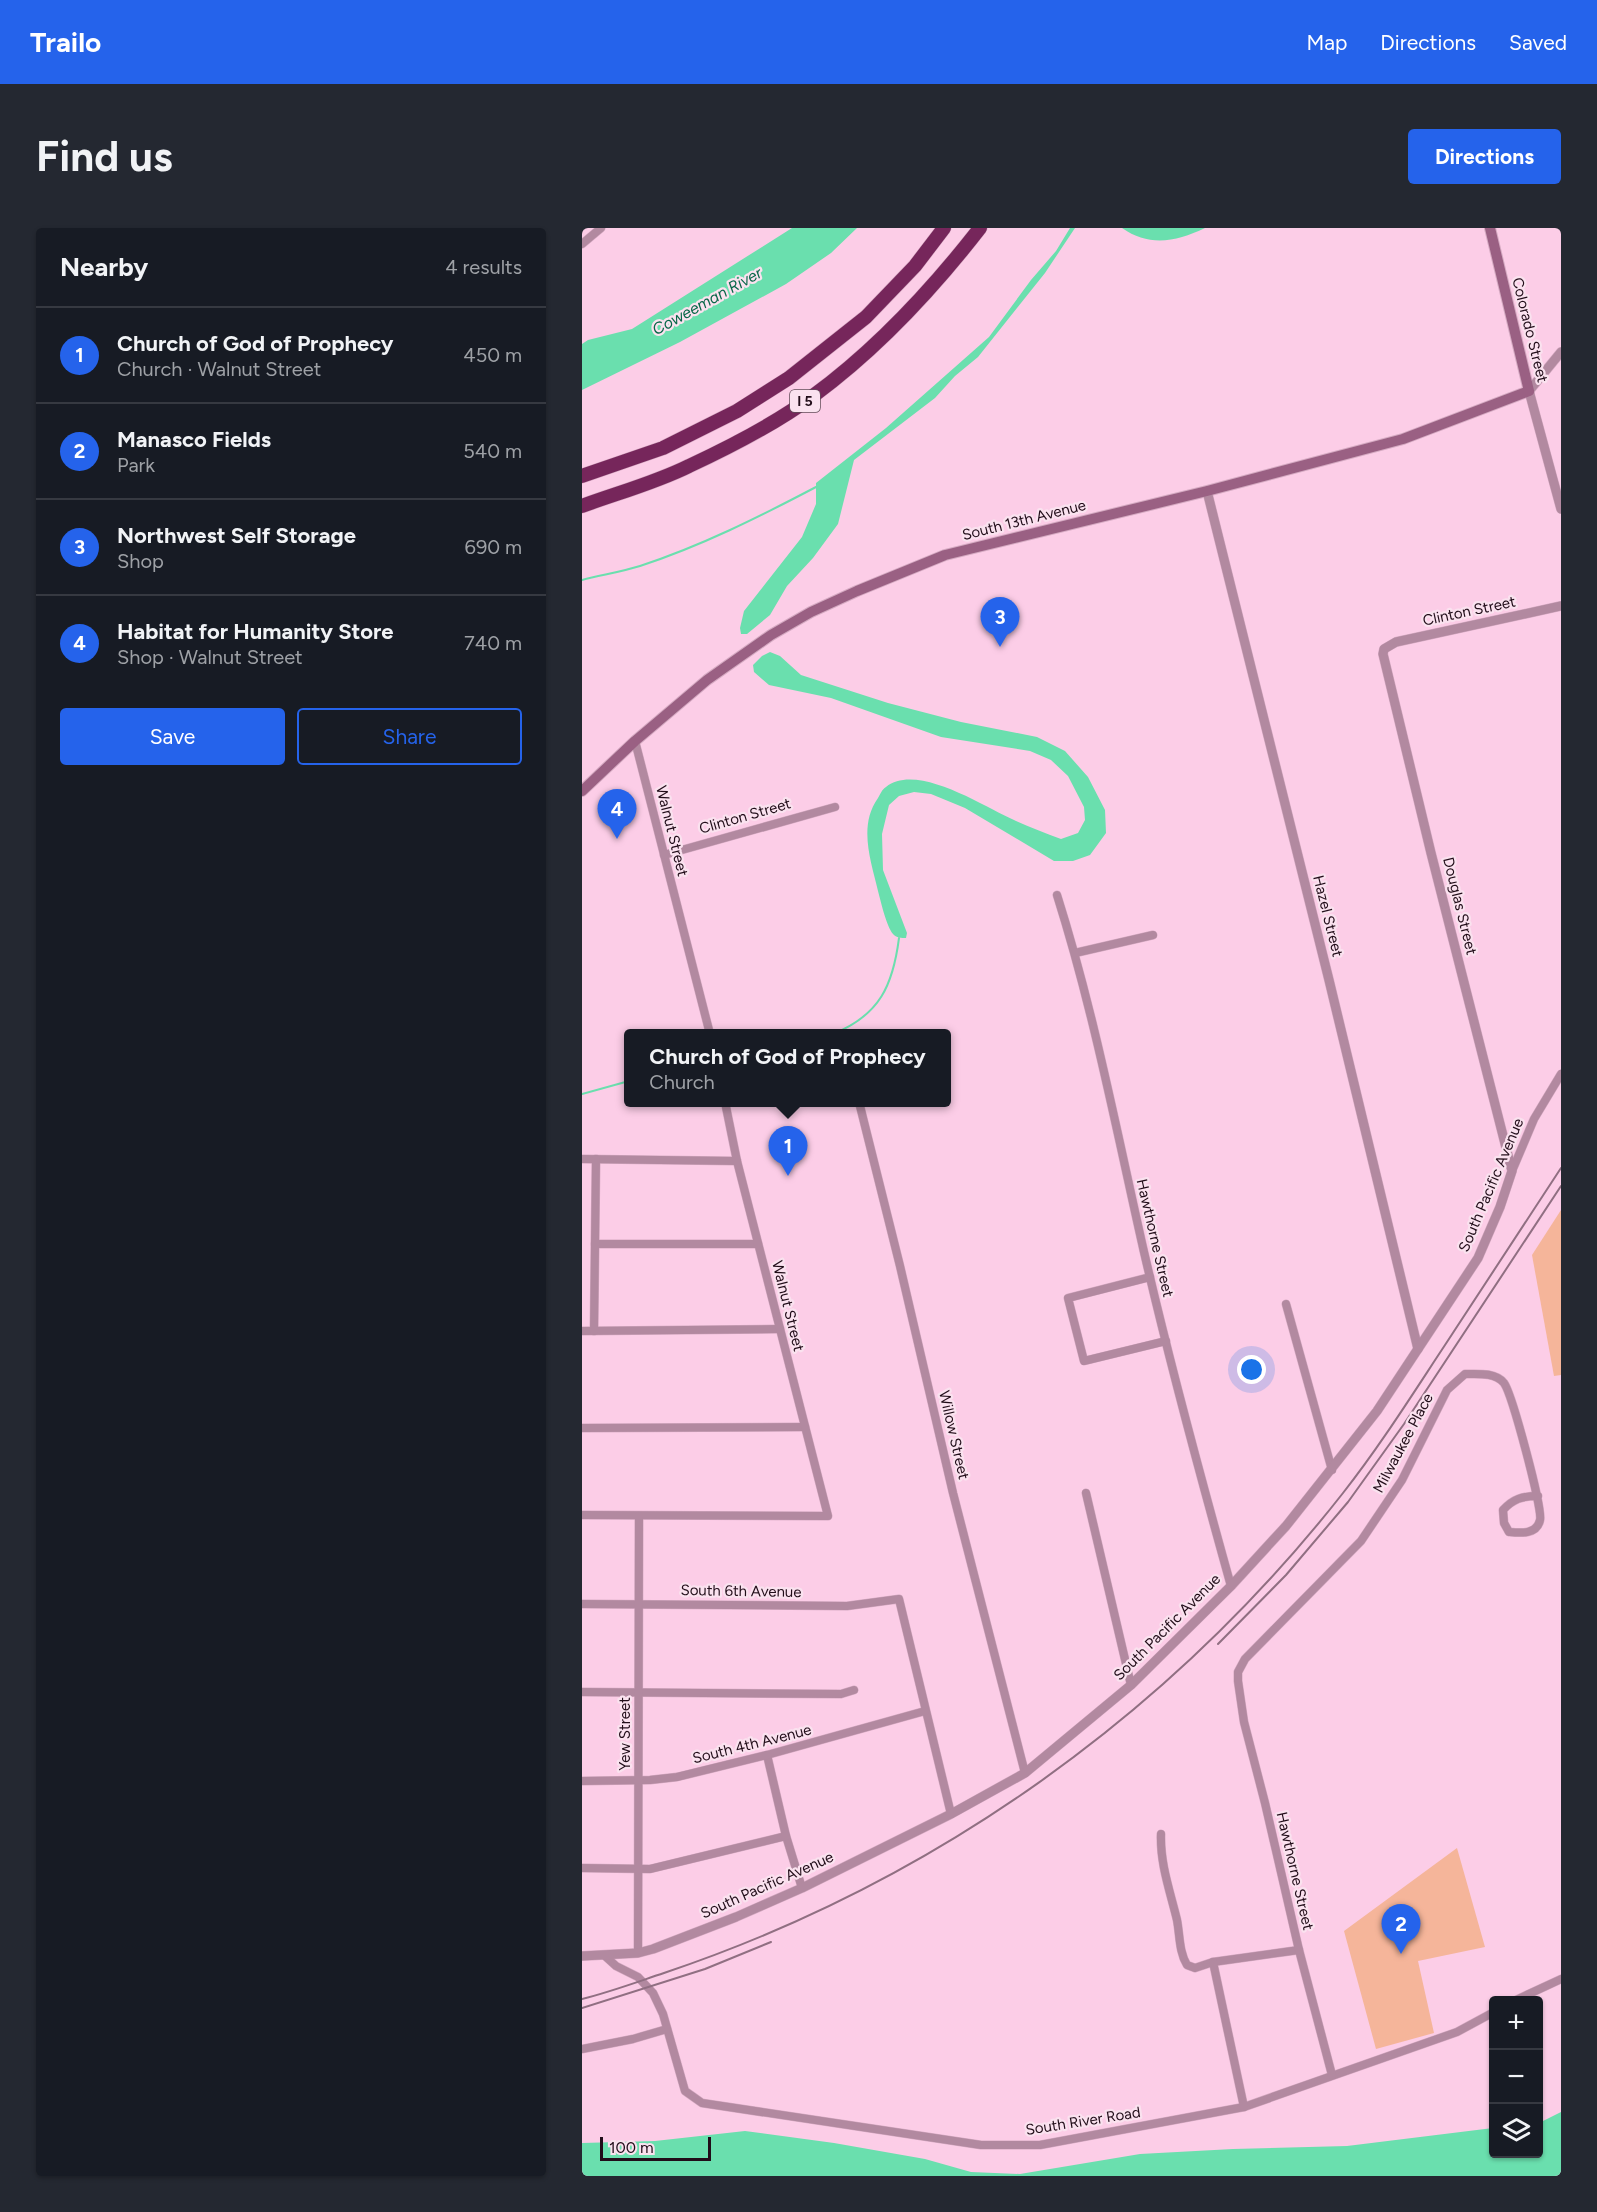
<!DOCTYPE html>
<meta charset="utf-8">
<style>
:root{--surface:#171b24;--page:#242831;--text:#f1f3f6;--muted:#9ea1a6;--line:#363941;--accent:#2563eb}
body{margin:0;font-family:Figtree,sans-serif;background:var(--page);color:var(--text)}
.controls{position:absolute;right:18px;bottom:18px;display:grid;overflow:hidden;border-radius:6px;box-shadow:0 2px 4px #0004}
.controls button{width:54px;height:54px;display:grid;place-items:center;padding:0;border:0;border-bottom:2px solid var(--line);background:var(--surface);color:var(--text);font:30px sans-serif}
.scale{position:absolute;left:18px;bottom:15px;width:111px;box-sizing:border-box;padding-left:6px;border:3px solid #210d19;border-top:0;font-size:16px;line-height:21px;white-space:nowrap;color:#210d19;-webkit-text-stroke:4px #fae2ef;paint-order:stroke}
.you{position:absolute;left:670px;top:1142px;width:21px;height:21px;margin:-15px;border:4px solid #fff;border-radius:50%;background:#1a73e8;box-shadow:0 0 0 9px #1a73e833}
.badge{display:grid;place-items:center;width:39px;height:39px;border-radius:50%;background:var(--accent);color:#fff;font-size:20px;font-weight:700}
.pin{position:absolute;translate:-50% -50px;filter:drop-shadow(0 2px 3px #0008)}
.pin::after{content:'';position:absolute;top:32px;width:21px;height:18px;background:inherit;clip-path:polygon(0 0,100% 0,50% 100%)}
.popup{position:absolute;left:42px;top:801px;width:327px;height:78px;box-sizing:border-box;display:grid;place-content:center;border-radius:6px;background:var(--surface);filter:drop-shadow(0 2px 4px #0005);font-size:20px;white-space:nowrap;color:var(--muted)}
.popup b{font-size:22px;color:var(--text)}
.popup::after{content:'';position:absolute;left:50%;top:100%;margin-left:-12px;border:12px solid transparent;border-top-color:var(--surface)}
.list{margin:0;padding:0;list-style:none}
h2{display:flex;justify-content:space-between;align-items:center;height:78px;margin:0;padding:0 24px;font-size:26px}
h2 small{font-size:20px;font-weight:400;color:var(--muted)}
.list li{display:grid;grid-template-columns:39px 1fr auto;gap:18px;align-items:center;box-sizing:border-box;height:96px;padding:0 24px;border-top:2px solid var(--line)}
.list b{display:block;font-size:22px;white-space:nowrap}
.list p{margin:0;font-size:20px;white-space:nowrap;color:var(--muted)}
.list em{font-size:20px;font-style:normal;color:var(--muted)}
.actions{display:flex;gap:12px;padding:18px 24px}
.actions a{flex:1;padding:14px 0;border:2px solid var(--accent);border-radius:6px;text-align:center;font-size:21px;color:var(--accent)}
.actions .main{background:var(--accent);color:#fff}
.icon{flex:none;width:33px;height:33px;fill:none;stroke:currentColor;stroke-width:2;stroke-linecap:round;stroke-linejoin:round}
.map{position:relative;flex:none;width:979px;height:1948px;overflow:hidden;border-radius:6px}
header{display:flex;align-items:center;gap:36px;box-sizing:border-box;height:84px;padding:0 30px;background:var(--accent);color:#fff}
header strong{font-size:28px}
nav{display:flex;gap:33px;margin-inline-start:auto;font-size:21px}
.intro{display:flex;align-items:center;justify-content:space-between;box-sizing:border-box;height:144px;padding:0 36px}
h1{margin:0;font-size:42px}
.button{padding:15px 27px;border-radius:6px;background:var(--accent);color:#fff;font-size:21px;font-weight:700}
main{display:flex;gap:36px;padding:0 36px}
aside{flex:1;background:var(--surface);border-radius:6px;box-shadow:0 2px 4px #0004}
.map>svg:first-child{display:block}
.green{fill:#f5b59a}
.water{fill:#6adfae}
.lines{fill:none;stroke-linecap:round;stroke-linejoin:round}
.stream{stroke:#6adfae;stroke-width:2}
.minor-casing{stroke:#d5aac2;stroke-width:9}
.tertiary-casing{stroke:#d5aac2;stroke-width:10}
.secondary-casing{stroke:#d5aac2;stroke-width:12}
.motorway-casing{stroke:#d5aac2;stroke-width:15}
.minor{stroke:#b289a0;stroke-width:8}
.tertiary{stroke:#b289a0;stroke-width:9}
.secondary{stroke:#9a6083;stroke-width:10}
.motorway{stroke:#76265b;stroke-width:14}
.rail{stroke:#906f82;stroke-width:2}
.labels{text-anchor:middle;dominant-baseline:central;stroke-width:4.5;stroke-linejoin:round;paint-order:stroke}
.shield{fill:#fae2ef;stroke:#624d59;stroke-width:1.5}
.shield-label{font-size:14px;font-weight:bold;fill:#210d19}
.street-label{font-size:15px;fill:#210d19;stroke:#fae2ef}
.water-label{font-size:16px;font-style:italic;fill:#076748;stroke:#fae2ef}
</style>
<header>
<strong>Trailo</strong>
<nav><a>Map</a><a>Directions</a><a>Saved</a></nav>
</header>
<div class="intro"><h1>Find us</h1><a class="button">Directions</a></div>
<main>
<aside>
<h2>Nearby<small>4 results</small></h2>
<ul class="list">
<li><span class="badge">1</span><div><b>Church of God of Prophecy</b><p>Church · Walnut Street</p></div><em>450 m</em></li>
<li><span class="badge">2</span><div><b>Manasco Fields</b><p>Park</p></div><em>540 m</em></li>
<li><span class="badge">3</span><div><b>Northwest Self Storage</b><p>Shop</p></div><em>690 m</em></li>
<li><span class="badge">4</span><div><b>Habitat for Humanity Store</b><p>Shop · Walnut Street</p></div><em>740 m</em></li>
</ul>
<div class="actions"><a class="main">Save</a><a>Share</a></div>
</aside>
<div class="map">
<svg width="979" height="1948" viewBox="0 0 979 1948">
<rect width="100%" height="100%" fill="#fccde7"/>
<!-- green -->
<g class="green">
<path d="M 979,982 L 979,1147 L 972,1148 L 950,1027 Z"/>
<path d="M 875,1620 L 903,1719 L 836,1733 L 852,1805 L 794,1821 L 762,1703 Z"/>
</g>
<!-- water -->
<g class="water">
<path d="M 210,0 L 275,0 L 249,25 L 204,56 L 98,114 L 0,162 L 0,116 L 6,112 L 50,101 Z"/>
<path d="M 488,0 L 493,0 L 463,45 L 396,129 L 373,148 L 353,170 L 272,232 L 256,296 L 231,330 L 205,358 L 188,387 L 165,406 L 159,406 L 158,400 L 162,383 L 220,309 L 234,276 L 234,255 L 304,200 L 407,109 L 449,52 L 474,23 Z"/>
<path d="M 540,0 L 623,0 C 594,14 567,19 540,0 Z"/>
<path d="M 188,424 L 198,428 L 219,447 L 306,475 L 379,494 L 455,509 L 483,523 L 506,549 L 523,582 L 524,605 L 508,627 L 491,633 L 472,633 L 383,580 L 349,566 L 332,564 L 317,568 L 307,577 L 300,606 L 301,642 L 325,705 L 324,710 C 320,710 314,710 311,706 C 304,697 299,674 296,663 C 289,633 276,598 296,570 C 298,567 300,561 304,559 C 335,534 402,579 432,592 C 447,599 463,605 479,611 L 496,605 L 503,592 L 502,579 L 486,548 L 469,532 L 448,523 L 359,509 L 249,470 L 187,457 L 172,444 L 171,437 L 180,428 Z"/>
<path d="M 979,1884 L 979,1948 L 0,1948 L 0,1915 L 73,1913 L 163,1903 L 252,1915 L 343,1931 L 389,1944 L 438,1946 L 558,1926 L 651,1921 L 765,1918 L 911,1900 L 912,1926 L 957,1926 L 957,1895 Z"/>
</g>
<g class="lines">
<!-- stream -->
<g class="stream">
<path d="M 0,352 C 19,347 39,344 58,338 C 119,318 177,289 234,259"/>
<path d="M 251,806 C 298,787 311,757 317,710"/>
<path d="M 0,866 L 47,853"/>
</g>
<defs>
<g id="minor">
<path d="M 0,16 L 19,0"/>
<path d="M 53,513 L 128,806"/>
<path d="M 82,627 L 253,579"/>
<path d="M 475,667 C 512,784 535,905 562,1024 C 588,1136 618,1247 649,1358"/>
<path d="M 493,725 L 571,707"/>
<path d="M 277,874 L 318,1038 L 371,1265 L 443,1545"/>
<path d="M 0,931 L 155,933"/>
<path d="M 930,943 L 952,891 L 979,846"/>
<path d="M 13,1016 L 176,1016"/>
<path d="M 568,1049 L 486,1070 L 502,1133 L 584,1113"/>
<path d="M 704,1076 L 750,1242"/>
<path d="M 0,1103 L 198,1101"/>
<path d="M 12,1103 L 14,931"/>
<path d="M 0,1200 L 223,1199"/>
<path d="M 504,1265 L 549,1457"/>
<path d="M 0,1287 L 246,1288 L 155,933 L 143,874"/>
<path d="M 0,1376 L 265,1378 L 317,1371 L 369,1586"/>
<path d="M 0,1464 L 259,1466 L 272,1462"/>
<path d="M 185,1527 L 204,1608 L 220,1660"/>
<path d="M 0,1553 L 68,1552 L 95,1549 L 185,1527 L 343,1483"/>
<path d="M 579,1606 C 578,1636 588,1663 595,1692 C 598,1708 597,1724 605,1737 L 613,1740 L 631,1734 L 717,1722"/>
<path d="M 0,1640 L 68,1641 L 204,1608"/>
<path d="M 56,1725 L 57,1288"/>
<path d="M 23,1728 L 34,1738 L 56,1749 L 71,1765 L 81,1786 L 103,1863 L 120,1875 L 399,1917 L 458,1917 L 662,1879 L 875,1804 L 912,1784"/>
<path d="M 631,1734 L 662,1879"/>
<path d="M 934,1772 L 979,1751"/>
<path d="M 0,1821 L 51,1811 L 85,1801"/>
<path d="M 750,1847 L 717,1722 L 683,1575 L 662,1494 L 656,1453 L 656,1444 L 663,1431 L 779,1313 L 820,1252 L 865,1162 L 883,1146 C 895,1146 913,1144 922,1155 C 930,1166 961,1281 958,1292 C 955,1307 938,1305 927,1304 L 922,1295 L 921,1282 C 931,1271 940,1268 956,1268"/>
</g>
<g id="tertiary">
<path d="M 979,124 L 947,163 L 979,281"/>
<path d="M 625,263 L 747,752 L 836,1121"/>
<path d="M 0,1728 L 56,1725 L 71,1721 L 154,1689 L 220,1660 L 369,1586 L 443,1545 L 549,1457 L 649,1358 L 704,1298 L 795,1183 L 896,1030 L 918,979 L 930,943 L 849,625 L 801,426 L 802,421 L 814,414 L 979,378"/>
</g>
<path id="secondary" d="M 0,563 L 53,513 L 125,452 L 189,407 L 229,384 L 275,363 L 363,327 L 625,263 L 821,211 L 947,163 L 908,0"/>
<g id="motorway">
<path d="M 0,248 L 81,220 L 155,183 L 207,150 L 284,89 L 333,38 L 362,0"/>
<path d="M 0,278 C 35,265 73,255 107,238 C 150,218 193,196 231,168 C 295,121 349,63 398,0"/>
</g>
</defs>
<!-- minor casing -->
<use href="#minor" class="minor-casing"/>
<!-- tertiary casing -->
<use href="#tertiary" class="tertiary-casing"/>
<!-- secondary casing -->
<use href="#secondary" class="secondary-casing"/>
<!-- motorway casing -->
<use href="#motorway" class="motorway-casing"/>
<!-- minor -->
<use href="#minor" class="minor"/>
<!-- tertiary -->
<use href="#tertiary" class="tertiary"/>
<!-- secondary -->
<use href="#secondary" class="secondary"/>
<!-- motorway -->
<use href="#motorway" class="motorway"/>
<!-- rail -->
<g class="rail">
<path d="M 636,1416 L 704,1347 L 766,1274 L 822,1196 L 979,958"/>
<path d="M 0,1771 C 28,1764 55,1754 82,1745 C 350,1655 586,1488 761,1265 C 798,1218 830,1167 863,1117 C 901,1058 940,999 979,940"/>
<path d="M 0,1780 L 123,1741 L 189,1714"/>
</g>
</g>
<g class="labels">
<!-- shield labels -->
<rect class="shield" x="208" y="162" width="30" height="22" rx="4.5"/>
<g class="shield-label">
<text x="223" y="173">I 5</text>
</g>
<!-- street labels -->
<g class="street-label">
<text transform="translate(948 102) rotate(76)">Colorado Street</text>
<text transform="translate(442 292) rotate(-14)">South 13th Avenue</text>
<text transform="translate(887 383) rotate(-12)">Clinton Street</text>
<text transform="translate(163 588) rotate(-16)">Clinton Street</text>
<text transform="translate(90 603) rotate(76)">Walnut Street</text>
<text transform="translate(878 678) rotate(76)">Douglas Street</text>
<text transform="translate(746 688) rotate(76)">Hazel Street</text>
<text transform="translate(909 957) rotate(-67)">South Pacific Avenue</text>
<text transform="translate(573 1010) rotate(77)">Hawthorne Street</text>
<text transform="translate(206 1078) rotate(76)">Walnut Street</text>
<text transform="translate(372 1207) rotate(77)">Willow Street</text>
<text transform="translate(821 1215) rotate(-62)">Milwaukee Place</text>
<text transform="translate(159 1363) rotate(1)">South 6th Avenue</text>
<text transform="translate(585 1399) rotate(-45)">South Pacific Avenue</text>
<text transform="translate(43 1506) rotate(-90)">Yew Street</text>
<text transform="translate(170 1516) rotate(-14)">South 4th Avenue</text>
<text transform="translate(713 1643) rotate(77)">Hawthorne Street</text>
<text transform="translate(185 1657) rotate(-24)">South Pacific Avenue</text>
<text transform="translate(501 1893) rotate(-9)">South River Road</text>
</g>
<!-- water labels -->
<g class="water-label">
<text transform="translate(125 73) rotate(-29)">Coweeman River</text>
</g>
</g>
</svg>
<div class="controls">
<button>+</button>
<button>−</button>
<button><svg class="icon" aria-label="layers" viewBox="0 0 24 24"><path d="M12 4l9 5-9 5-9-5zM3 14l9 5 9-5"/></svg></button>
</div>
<div class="scale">100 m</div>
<div class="you"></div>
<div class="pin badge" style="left:206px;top:948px">1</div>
<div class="popup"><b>Church of God of Prophecy</b>Church</div>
<div class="pin badge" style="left:819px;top:1726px">2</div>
<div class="pin badge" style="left:418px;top:419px">3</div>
<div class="pin badge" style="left:35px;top:611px">4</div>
</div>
</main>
